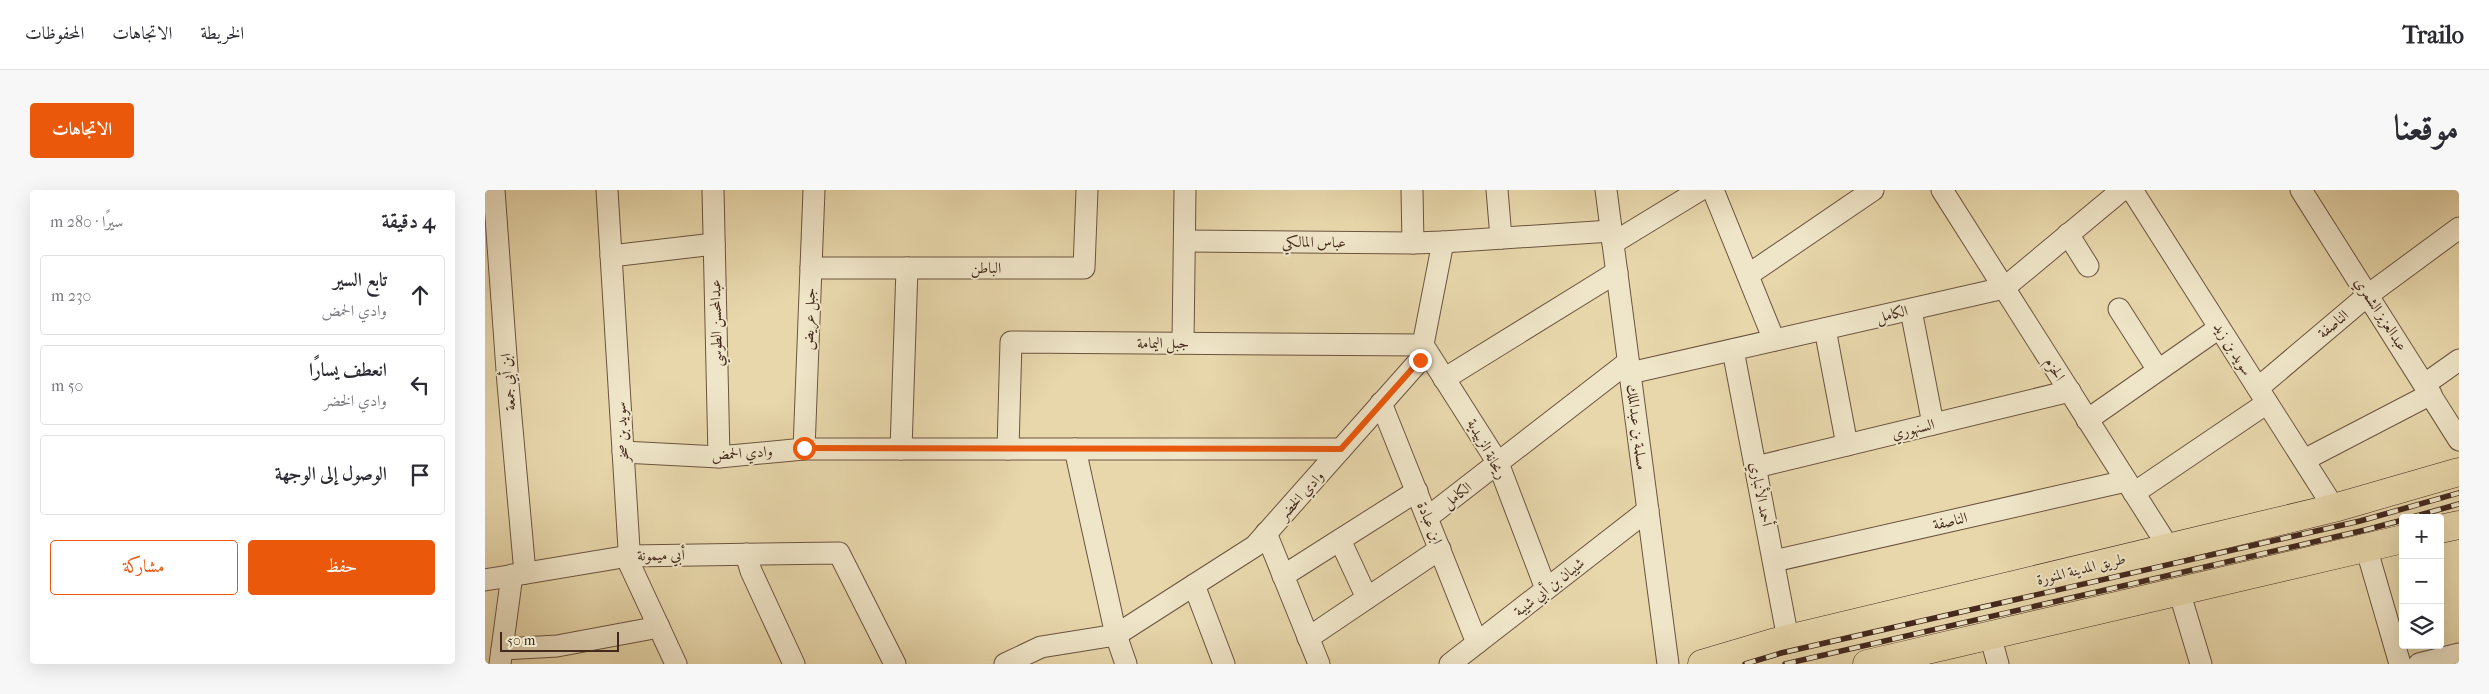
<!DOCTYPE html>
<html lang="ar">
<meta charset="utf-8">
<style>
:root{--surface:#fff;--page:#f7f7f7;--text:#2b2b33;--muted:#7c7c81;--line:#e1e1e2;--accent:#ea580c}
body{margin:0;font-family:"IM FELL French Canon",Amiri,serif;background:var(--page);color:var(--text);direction:rtl}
.controls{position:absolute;right:15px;bottom:15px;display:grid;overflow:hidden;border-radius:5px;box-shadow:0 5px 20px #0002}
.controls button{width:45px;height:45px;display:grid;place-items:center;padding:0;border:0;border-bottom:1px solid var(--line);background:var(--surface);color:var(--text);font:25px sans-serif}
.scale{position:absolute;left:15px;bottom:12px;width:119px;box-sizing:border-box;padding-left:5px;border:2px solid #43291d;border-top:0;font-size:14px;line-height:18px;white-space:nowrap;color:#43291d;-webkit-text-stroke:4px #efe5c8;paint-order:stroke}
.stop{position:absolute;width:15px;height:15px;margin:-11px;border:4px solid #ea580c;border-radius:50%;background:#fff}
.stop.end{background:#ea580c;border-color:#fff;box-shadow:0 1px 5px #0008}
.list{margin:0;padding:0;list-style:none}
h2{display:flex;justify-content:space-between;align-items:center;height:65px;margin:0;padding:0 20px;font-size:21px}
h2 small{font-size:16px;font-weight:400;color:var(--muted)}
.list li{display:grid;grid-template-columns:32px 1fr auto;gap:15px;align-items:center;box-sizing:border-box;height:80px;margin:0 10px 10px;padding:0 10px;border:1px solid var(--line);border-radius:5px}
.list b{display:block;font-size:19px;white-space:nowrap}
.list p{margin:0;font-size:16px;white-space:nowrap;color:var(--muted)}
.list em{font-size:16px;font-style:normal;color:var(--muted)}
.actions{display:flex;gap:10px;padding:15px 20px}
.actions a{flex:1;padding:11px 0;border:1px solid var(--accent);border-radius:5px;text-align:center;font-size:18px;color:var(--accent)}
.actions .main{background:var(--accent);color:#fff}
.icon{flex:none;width:28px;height:28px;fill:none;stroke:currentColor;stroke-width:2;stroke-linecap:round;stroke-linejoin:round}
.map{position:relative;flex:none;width:1974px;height:474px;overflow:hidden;direction:ltr;border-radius:5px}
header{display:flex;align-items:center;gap:30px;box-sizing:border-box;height:70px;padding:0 25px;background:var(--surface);border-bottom:1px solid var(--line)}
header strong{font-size:24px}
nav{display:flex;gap:28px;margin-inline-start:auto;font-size:18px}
.intro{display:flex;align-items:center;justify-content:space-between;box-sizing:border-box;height:120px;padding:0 30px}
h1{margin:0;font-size:35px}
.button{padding:12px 22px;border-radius:5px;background:var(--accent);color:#fff;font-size:18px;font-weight:700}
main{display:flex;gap:30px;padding:0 30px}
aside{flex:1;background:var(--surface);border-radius:5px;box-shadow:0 5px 20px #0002}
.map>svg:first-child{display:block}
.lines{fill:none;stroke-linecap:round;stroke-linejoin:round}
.minor-casing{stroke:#6c5440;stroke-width:23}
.major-casing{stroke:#43291d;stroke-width:29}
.minor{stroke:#efe5c8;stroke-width:21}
.major{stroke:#e7d7ab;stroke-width:28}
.rail-casing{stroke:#43291d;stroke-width:5.5}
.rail{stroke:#efe5c8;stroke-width:4;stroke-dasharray:11;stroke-linecap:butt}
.route{stroke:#ea580c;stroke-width:6}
.labels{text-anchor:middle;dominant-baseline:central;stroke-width:4;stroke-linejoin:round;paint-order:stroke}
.street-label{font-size:15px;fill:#43291d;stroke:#efe5c8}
</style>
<header>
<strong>Trailo</strong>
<nav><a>الخريطة</a><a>الاتجاهات</a><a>المحفوظات</a></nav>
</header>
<div class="intro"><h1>موقعنا</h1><a class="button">الاتجاهات</a></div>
<main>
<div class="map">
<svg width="1974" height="474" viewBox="0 0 1974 474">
<rect width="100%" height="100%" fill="#e7d7ab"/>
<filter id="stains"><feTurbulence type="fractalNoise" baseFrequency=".004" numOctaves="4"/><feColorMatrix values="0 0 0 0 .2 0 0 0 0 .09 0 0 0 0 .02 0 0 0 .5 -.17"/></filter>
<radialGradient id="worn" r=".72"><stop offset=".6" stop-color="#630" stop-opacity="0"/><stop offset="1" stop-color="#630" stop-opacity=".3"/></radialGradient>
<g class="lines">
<defs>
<g id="minor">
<path d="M 9,0 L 23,194 L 40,383"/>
<path d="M 122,0 L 145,375 L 191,474"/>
<path d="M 228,0 L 234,267"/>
<path d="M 927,0 L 928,53"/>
<path d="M 1012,0 L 1016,48"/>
<path d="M 1121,0 L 1183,474"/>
<path d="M 1228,0 L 1289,150"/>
<path d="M 1457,0 L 1684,358"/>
<path d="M 1647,0 L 1849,318"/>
<path d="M 1816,0 L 1974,250"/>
<path d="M 1583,44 L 1603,76"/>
<path d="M 700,51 L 928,53 L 958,52"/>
<path d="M 1128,53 L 1215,0"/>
<path d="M 126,66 L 229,54"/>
<path d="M 326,78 L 599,78 L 602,0"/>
<path d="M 1263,85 L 1388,0"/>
<path d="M 1634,119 L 1673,180"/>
<path d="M 1426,120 L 1448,234"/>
<path d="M 1340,139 L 1362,255"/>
<path d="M 698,153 L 700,0"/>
<path d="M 1248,160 L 1303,449"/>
<path d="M 1145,183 L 1519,98 L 1637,0"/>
<path d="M 959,189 L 1132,82"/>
<path d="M 1940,194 L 1974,170"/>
<path d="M 1773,198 L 1883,105 L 1974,38"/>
<path d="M 896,213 L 992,453"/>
<path d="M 1602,230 L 1734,138"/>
<path d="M 319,259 L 329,0"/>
<path d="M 416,259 L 422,78"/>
<path d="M 523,259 L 526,152 L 938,155 L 1013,273 L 1061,399"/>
<path d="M 590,259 L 631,445 L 641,474"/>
<path d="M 138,262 L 234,267 L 319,259 L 856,259"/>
<path d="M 1819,270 L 1946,204"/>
<path d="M 1271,277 L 1585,201"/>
<path d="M 1649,303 L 1782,213"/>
<path d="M 943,327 L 1143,172"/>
<path d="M 781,343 L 834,474"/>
<path d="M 855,350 L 882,408"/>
<path d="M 1881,357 L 1915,474"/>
<path d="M 261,364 L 266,381 L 309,474"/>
<path d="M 1289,371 L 1641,291"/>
<path d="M 798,386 L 932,301"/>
<path d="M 0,390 L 144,366 L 354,363 L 410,474"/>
<path d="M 709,395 L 739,474"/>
<path d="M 1694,401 L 1716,474"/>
<path d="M 1505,445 L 1513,474"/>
<path d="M 823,448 L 955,359"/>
<path d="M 17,459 L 72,456 L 174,437"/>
<path d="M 15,474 L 27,385"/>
<path d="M 520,474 L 556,457 L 631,445 L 770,356 L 935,170 L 958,52 L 1126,41"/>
<path d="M 965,474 L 1163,320"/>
<path d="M 1934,474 L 1974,464"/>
</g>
<g id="major">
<path d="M 1955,339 L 1974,335"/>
<path d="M 1217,474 L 1291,452 L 1849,318 L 1974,282"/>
<path d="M 1382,474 L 1918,349"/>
</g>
</defs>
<!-- minor casing -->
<use href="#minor" class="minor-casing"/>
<!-- major casing -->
<use href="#major" class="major-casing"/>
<!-- minor -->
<use href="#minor" class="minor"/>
<!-- major -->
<use href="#major" class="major"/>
<defs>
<g id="rail">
<path d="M 1924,328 L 1974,314"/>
<path d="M 1260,474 L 1296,463 L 1875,331 L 1974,303"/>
<path d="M 1300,474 L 1880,340 L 1918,330"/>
</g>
</defs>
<!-- rail casing -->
<use href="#rail" class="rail-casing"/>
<!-- rail -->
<use href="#rail" class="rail"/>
</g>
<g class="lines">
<!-- route -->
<path class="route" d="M 319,258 L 856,259 L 935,170"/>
</g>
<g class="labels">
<!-- street labels -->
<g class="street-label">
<text transform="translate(829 52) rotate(1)">عباس المالكي</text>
<text x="501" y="78">الباطن</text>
<text transform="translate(1407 124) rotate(-13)">الكامل</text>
<text transform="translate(1896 124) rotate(57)">عبدالعزيز الشمري</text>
<text transform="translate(324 129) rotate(-88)">جبل عريض</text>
<text transform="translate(231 133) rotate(-91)">عبدالمحسن الطوسي</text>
<text transform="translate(1848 134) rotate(-40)">الناصفة</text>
<text x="678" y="153">جبل اليمامة</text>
<text transform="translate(1748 159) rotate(58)">سويد بن زيد</text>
<text transform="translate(1570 179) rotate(58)">الحزم</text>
<text transform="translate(23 192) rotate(-95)">ابن أبي جمعة</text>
<text transform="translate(1152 237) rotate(83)">مسلمة بن عبدالملك</text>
<text transform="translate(1428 239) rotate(-14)">السنهوري</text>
<text transform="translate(137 242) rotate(-93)">سويد بن صخر</text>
<text transform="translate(1002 259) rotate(61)">ريحانة الزبيدية</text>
<text transform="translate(257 263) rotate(-4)">وادي الحمض</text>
<text transform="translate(1276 304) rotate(79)">أحمد الأنباري</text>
<text transform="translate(816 305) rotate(-48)">وادي الخضر</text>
<text transform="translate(972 305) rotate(-37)">الكامل</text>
<text transform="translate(1465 331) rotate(-13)">الناصفة</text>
<text transform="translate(945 333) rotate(68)">ابن عبادة</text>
<text transform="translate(176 365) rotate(-1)">أبي ميمونة</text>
<text transform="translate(1596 379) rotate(-14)">طريق المدينة المنورة</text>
<text transform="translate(1064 397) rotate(-38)">شيبان بن أبي شيبة</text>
</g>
</g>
<rect width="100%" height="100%" filter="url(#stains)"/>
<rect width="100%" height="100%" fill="url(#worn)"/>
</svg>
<div class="controls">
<button>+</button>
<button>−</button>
<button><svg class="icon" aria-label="layers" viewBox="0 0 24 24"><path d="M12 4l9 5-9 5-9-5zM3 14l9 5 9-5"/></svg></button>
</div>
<div class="scale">50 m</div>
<div class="stop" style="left:319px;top:258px"></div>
<div class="stop end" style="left:935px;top:170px"></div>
</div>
<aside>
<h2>4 دقيقة<small>سيرًا · 280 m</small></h2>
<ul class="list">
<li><svg class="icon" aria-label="ahead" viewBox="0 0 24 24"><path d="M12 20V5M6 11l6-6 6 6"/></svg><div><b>تابع السير</b><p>وادي الحمض</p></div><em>230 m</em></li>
<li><svg class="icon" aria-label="left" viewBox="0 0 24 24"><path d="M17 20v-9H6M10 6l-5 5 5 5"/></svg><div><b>انعطف يسارًا</b><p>وادي الخضر</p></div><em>50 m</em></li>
<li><svg class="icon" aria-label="arrive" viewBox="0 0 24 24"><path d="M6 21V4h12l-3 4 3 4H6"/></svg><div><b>الوصول إلى الوجهة</b></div></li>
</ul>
<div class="actions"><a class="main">حفظ</a><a>مشاركة</a></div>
</aside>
</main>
